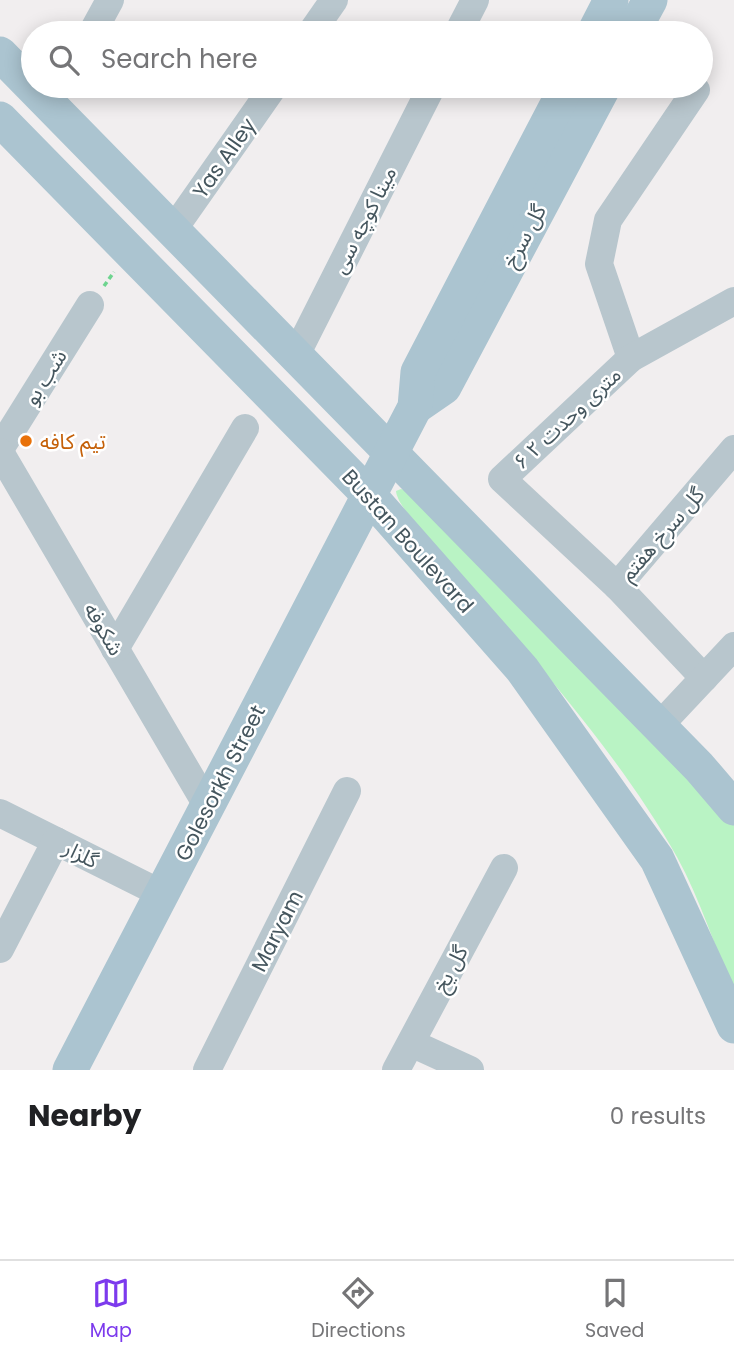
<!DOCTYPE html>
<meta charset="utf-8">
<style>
:root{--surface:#fff;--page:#f2f2f2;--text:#202124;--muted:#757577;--line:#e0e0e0;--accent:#7c3aed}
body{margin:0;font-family:Poppins,"Noto Sans Arabic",sans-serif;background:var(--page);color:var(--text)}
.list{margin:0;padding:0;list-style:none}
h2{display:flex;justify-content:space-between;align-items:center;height:91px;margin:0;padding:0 28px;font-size:30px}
h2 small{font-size:23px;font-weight:400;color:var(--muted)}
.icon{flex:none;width:38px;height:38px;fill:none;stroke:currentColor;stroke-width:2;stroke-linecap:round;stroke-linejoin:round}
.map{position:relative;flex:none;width:734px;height:1070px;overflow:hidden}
.search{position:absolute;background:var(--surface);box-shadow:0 4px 18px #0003;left:21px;right:21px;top:21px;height:77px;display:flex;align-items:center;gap:18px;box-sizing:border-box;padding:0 24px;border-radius:38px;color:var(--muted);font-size:26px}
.sheet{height:189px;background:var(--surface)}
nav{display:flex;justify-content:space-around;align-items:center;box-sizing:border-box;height:98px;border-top:2px solid var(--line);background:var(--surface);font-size:19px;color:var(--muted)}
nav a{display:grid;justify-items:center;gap:4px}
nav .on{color:var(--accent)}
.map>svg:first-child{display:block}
.green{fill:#b9f3c4}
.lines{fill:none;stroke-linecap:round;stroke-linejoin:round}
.path{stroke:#6ed48f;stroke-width:3.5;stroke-dasharray:5 3.5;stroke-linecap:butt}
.minor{stroke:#b8c6cd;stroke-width:28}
.major{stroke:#abc4d0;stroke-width:35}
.food-dot{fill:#e8710a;stroke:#fff;stroke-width:2.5}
.labels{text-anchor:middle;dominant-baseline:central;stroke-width:5;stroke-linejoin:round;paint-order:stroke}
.street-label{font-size:21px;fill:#45565e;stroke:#fff}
.food-label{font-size:21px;fill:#c56008;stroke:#fff;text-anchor:start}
</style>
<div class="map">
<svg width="734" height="1070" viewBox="0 0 734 1070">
<rect width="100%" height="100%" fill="#f1eeef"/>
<!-- green -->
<path class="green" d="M 401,489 L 411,492 L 734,821 L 734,994 C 716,949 700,899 677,857 C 626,766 555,685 489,606 C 471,585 397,512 396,491 Z"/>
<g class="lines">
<!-- path -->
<path class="path" d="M 104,286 L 114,272"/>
<!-- minor -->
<g class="minor">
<path d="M 92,33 L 110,0"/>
<path d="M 311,33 L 334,0"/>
<path d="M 458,33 L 475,0"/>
<path d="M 173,230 L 274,86"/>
<path d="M 296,355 L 432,86"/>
<path d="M 631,358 L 599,264 L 608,220 L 696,90"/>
<path d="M 0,449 L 90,305"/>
<path d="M 0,452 L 208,807"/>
<path d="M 617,586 L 734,449"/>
<path d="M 115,649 L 245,428"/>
<path d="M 704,678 L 617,586 L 502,479 L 631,358 L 734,301"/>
<path d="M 659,726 L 734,646"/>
<path d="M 0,813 L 162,894"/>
<path d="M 0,949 L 56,841"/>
<path d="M 411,1043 L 470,1070"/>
<path d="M 207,1070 L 347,791"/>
<path d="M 396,1070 L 504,868"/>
</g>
<!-- major -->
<g class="major">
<path d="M 594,33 L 611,0"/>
<path d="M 632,33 L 650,0"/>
<path d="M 0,54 L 699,767 L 734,808"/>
<path d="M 0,119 L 369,495 L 522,669 L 657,859 L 734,1026"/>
<path d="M 415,407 L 444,387 L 604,86"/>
<path d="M 70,1070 L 415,407 L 418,372 L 567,86"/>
</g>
</g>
<!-- markers -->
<circle class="food-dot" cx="26" cy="441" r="7"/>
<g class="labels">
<!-- street labels -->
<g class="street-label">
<text transform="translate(224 158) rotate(-55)">Yas Alley</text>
<text transform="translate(364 220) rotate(-63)">مینا کوچه سی</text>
<text transform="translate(524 236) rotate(-62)">گل سرخ</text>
<text transform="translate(45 377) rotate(-58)">شب بو</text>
<text transform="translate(567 418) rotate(-43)">۶ متری وحدت ۲</text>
<text transform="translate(662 534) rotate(-49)">گل سرخ هفتم</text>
<text transform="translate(408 541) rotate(48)">Bustan Boulevard</text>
<text transform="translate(104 629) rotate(60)">شکوفه</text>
<text transform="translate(220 783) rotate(-63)">Golesorkh Street</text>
<text transform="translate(81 854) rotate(27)">گلزار</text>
<text transform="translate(277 931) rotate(-63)">Maryam</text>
<text transform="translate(450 969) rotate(-62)">گل یخ</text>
</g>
<!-- food labels -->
<g class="food-label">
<text x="40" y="441">تیم کافه</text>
</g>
</g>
</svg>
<div class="search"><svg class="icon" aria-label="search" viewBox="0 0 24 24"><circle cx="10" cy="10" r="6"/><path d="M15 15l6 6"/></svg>Search here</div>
</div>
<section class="sheet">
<h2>Nearby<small>0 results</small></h2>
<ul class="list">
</ul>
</section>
<nav>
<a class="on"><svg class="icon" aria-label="map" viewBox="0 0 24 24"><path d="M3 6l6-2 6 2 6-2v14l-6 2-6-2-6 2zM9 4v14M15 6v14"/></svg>Map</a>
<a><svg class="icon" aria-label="directions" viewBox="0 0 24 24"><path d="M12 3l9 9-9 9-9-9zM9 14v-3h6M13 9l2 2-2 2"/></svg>Directions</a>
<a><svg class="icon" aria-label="saved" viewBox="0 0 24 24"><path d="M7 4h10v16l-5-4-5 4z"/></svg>Saved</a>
</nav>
